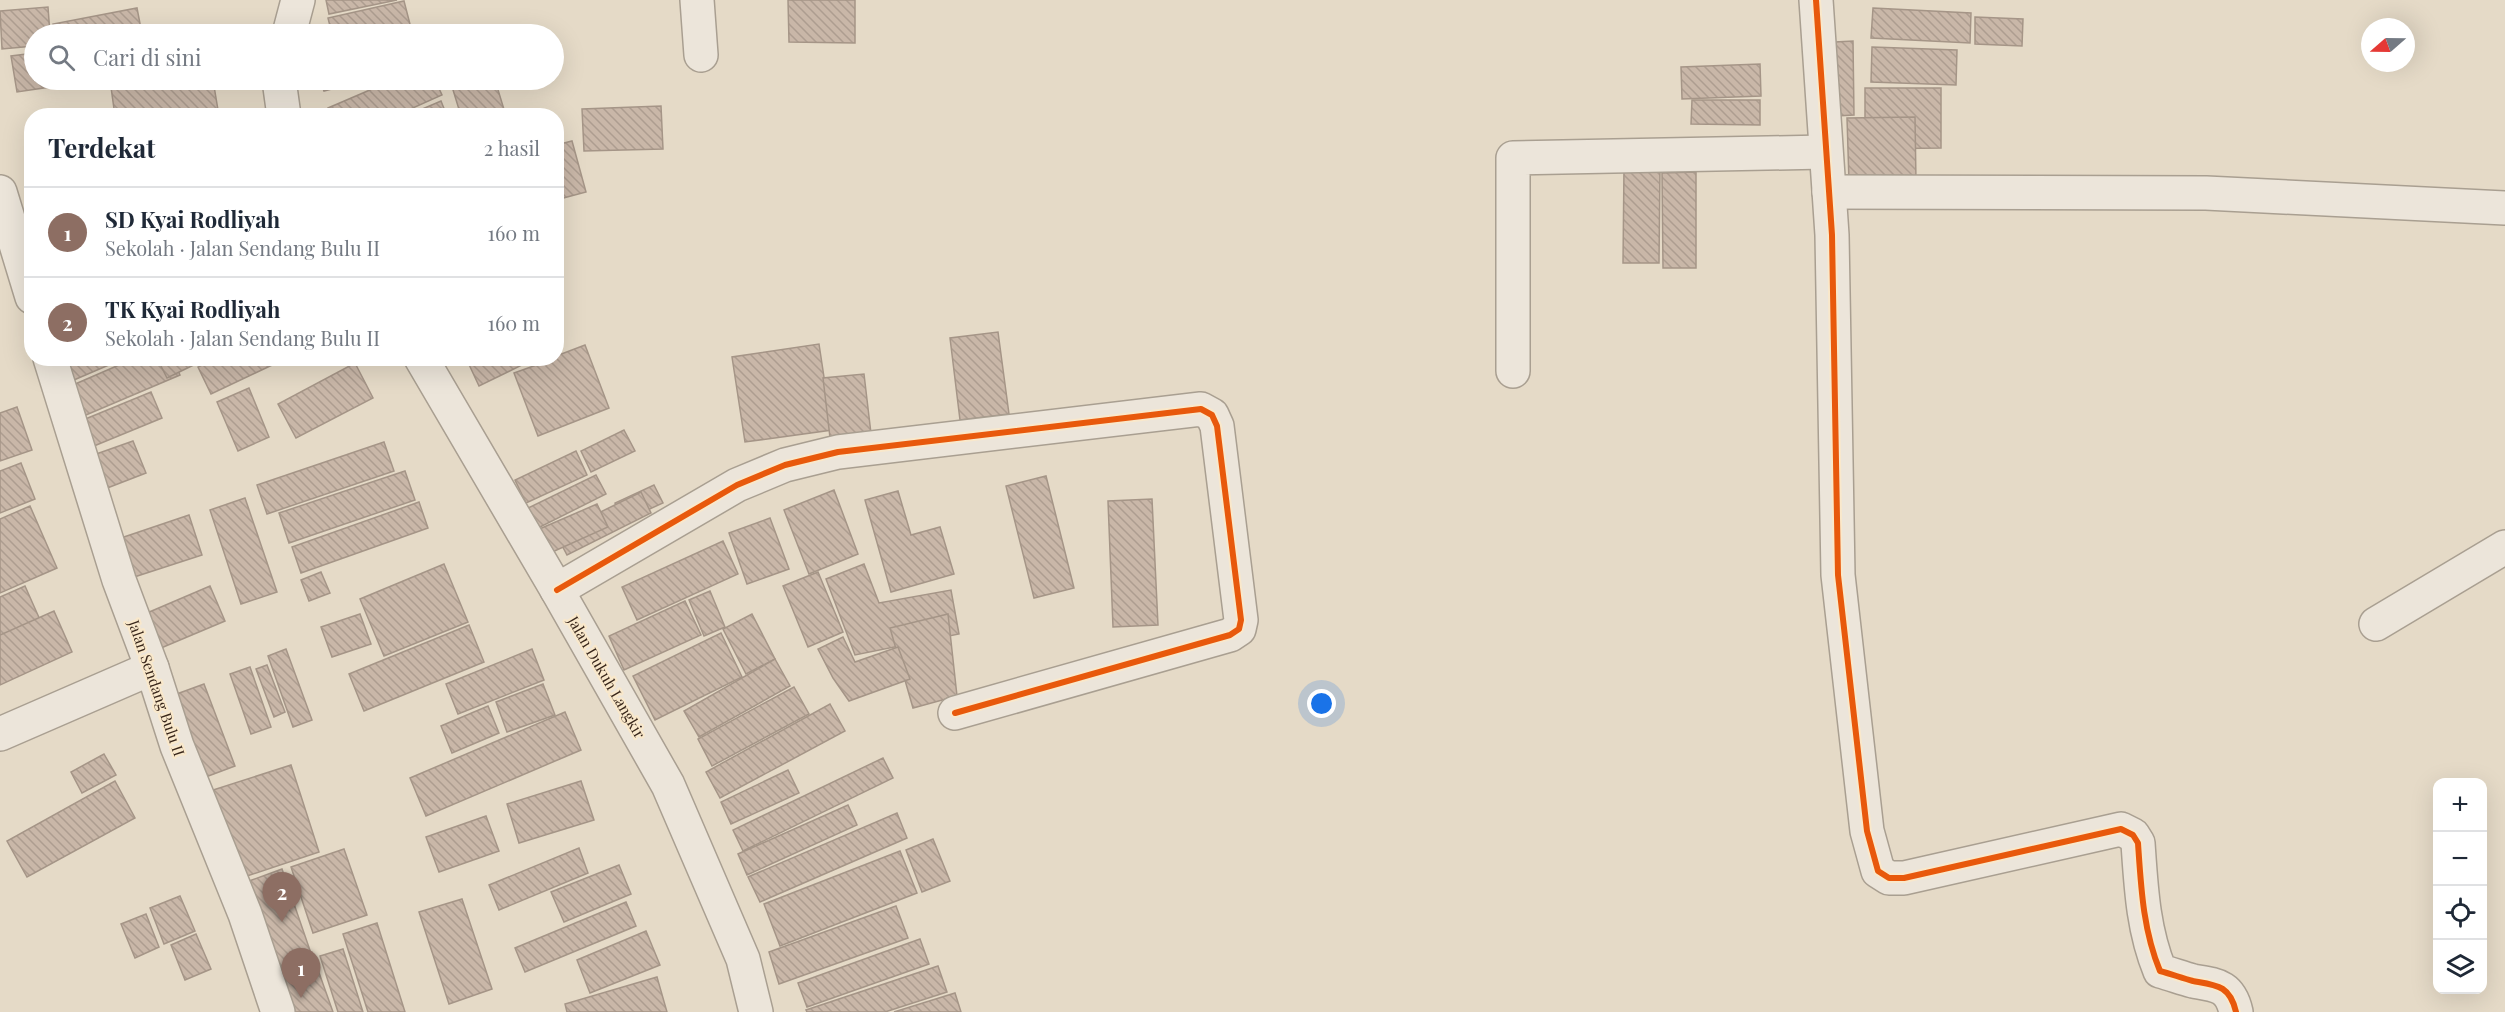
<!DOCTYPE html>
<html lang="id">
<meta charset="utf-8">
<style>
:root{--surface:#fff;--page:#f2f2f3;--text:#1f2937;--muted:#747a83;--line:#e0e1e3;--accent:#d93025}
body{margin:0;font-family:"Playfair Display",serif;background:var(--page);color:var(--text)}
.controls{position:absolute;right:18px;bottom:18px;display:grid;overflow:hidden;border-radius:12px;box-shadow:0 6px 24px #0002}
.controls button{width:54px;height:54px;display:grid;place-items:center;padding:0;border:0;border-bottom:2px solid var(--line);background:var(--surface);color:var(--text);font:30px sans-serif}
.compass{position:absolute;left:2361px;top:18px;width:54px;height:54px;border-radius:50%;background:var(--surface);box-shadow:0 6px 24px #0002;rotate:250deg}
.you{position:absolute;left:1322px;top:704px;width:21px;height:21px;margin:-15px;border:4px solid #fff;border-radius:50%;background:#1a73e8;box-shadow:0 0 0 9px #1a73e833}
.badge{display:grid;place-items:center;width:39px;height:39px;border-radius:50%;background:var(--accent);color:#fff;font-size:20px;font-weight:700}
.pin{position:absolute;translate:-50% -50px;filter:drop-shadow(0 2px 3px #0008)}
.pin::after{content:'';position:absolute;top:32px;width:21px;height:18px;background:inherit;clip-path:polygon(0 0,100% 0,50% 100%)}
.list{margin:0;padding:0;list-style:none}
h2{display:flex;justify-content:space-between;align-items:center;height:78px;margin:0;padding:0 24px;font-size:26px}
h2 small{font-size:20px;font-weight:400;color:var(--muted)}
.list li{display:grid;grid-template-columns:39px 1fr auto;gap:18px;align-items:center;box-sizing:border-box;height:90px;padding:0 24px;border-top:2px solid var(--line)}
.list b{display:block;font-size:22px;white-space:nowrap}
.list p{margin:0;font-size:20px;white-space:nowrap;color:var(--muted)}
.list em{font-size:20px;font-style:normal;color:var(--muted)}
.icon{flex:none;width:33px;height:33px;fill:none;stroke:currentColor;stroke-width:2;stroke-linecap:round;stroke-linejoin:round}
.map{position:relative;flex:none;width:2505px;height:1012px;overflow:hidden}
.search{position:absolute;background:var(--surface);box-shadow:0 6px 24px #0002;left:24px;top:24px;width:540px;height:66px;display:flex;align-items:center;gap:15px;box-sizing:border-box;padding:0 21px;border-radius:33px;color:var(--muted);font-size:22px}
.panel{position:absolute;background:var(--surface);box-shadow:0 6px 24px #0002;left:24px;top:108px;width:540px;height:258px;border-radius:24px}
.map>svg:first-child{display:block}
.building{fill:url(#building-back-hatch);stroke:#a59587;stroke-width:1.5}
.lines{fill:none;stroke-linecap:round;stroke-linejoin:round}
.minor-casing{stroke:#a99f91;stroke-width:36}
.minor{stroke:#ece5da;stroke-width:33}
.cycleway-casing{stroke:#f9e8cb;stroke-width:10}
.cycleway{stroke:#e8590c;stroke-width:6}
.labels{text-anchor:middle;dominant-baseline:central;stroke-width:4.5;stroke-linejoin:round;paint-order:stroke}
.street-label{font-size:15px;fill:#38261a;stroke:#f9e8cb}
</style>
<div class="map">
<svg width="2505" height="1012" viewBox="0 0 2505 1012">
<defs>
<pattern id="building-back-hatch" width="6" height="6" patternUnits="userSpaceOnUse" patternTransform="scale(1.5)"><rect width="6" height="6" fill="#c9b7a8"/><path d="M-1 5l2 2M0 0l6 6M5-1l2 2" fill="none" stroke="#ad9d90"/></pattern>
</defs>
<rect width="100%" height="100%" fill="#e5dac7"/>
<!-- building -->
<g class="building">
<path d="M 326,0 L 397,0 L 329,14 Z"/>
<path d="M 788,0 L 855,0 L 855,43 L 789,42 Z"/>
<path d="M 404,1 L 412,32 L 402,34 L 332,34 L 328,18 Z"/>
<path d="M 48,7 L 50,34 L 34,34 L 34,46 L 2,49 L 0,11 Z"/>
<path d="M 137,8 L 142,34 L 55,34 L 53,24 Z"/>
<path d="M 1873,8 L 1971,13 L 1970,43 L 1871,38 Z"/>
<path d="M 1975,17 L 2023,19 L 2022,46 L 1975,44 Z"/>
<path d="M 1853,41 L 1854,115 L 1836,116 L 1835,42 Z"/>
<path d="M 1872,47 L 1957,50 L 1956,85 L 1871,82 Z"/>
<path d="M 34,53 L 34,80 L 49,80 L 50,87 L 17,92 L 11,56 Z"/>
<path d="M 1760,64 L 1761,96 L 1682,99 L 1681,67 Z"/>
<path d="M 110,80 L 213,80 L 219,116 L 115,116 Z"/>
<path d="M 320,80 L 365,80 L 324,91 Z"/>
<path d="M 393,80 L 435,80 L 442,95 L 395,116 L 331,116 L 328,108 Z"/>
<path d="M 450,80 L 495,80 L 506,116 L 461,116 Z"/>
<path d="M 1865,88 L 1941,88 L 1941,148 L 1865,149 Z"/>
<path d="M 1692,100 L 1760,100 L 1760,125 L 1691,124 Z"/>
<path d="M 441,101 L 447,116 L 406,116 Z"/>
<path d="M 661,106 L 663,149 L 584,151 L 582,109 Z"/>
<path d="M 1915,117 L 1916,181 L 1849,182 L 1847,118 Z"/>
<path d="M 572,141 L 586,192 L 556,200 L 556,145 Z"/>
<path d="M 1624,167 L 1660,167 L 1659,263 L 1623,263 Z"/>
<path d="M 1696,172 L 1696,268 L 1663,268 L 1662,173 Z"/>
<path d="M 998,332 L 1009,414 L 960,420 L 950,338 Z"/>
<path d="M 819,344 L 832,430 L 745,442 L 732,357 Z"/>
<path d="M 585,345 L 609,408 L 538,436 L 514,373 L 556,358 L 556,356 Z"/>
<path d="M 64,358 L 125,358 L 74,380 Z"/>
<path d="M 135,358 L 173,358 L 180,375 L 86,415 L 73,385 Z"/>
<path d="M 157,358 L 208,358 L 167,378 Z"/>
<path d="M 216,358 L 287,358 L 211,394 L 198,367 Z"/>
<path d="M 466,358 L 524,358 L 526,363 L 479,386 Z"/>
<path d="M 355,363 L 373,398 L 296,438 L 278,404 Z"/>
<path d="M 864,374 L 872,442 L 831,446 L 823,378 Z"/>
<path d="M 249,388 L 269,437 L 238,451 L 217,402 Z"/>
<path d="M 151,392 L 162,418 L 94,446 L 83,420 Z"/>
<path d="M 17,407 L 32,450 L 0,461 L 0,413 Z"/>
<path d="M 624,430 L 635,451 L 591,472 L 581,451 Z"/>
<path d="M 133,441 L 146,473 L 97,492 L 85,458 Z"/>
<path d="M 384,442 L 394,471 L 267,514 L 257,485 Z"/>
<path d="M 576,451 L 587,475 L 526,503 L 515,480 Z"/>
<path d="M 21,463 L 35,499 L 0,513 L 0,471 Z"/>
<path d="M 405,471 L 415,500 L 289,543 L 279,513 Z"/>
<path d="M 596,475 L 606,494 L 538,528 L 528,508 Z"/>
<path d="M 1046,476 L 1074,588 L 1034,598 L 1006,486 Z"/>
<path d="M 654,485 L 663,503 L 623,521 L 615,503 Z"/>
<path d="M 834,490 L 858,554 L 809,574 L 784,510 Z"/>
<path d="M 898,491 L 911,535 L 940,527 L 954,574 L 891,592 L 865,500 Z"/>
<path d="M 641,492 L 651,513 L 567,555 L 556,534 Z"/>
<path d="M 245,498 L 277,592 L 241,604 L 210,510 Z"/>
<path d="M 1152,499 L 1158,625 L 1113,627 L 1108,501 Z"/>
<path d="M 419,502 L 428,528 L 301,573 L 292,547 Z"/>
<path d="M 597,504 L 608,527 L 539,558 L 528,534 Z"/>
<path d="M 30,506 L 57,568 L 0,593 L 0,519 Z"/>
<path d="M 189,515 L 202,555 L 125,580 L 112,541 Z"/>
<path d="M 770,518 L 789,569 L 747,584 L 729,533 Z"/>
<path d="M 723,541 L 738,574 L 637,620 L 622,587 Z"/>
<path d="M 444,564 L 468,622 L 384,656 L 360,599 Z"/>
<path d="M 864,564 L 879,603 L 951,590 L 959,634 L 855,655 L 826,579 Z"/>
<path d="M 321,572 L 330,593 L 309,601 L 301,580 Z"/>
<path d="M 818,572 L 843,632 L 808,647 L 783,586 Z"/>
<path d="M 25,586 L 53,649 L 0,673 L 0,597 Z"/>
<path d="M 210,586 L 225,621 L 154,651 L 140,616 Z"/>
<path d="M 710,591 L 725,627 L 704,636 L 689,600 Z"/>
<path d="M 685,601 L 701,635 L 624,670 L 609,636 Z"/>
<path d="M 54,611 L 72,652 L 0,685 L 0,635 Z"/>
<path d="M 360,614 L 371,644 L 332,657 L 321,627 Z"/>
<path d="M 752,614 L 775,659 L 746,674 L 723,629 Z"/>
<path d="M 948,614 L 957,696 L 913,708 L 890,628 Z"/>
<path d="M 469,625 L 484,662 L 364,711 L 349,674 Z"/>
<path d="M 721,633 L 742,677 L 655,720 L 633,676 Z"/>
<path d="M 843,637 L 855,662 L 898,647 L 910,679 L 849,701 L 833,678 L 818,649 Z"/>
<path d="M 286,649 L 312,720 L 293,727 L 268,656 Z"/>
<path d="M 532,649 L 544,680 L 458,714 L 446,684 Z"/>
<path d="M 775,659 L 790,686 L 699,737 L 684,711 Z"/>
<path d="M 267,665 L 285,712 L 274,717 L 256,669 Z"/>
<path d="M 250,667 L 271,727 L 251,734 L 230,674 Z"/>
<path d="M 204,684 L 235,766 L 195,781 L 163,699 Z"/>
<path d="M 543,684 L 555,715 L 507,732 L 496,702 Z"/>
<path d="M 794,687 L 809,714 L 712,766 L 698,739 Z"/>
<path d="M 830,704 L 845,731 L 720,798 L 706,772 Z"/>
<path d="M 488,706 L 499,733 L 452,753 L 441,726 Z"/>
<path d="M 565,712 L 581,750 L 426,816 L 410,778 Z"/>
<path d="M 104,754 L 116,775 L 82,793 L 71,772 Z"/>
<path d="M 883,758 L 893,778 L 743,851 L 733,830 Z"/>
<path d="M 291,765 L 319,852 L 238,879 L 210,791 Z"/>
<path d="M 788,770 L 799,793 L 731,824 L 721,802 Z"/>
<path d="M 115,781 L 135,818 L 27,877 L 7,841 Z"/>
<path d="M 581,781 L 594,820 L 519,843 L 507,804 Z"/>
<path d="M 848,805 L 857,825 L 747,875 L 738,854 Z"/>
<path d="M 897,813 L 907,838 L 760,902 L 748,877 Z"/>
<path d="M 486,816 L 499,851 L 439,872 L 426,837 Z"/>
<path d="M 933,839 L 950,881 L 922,892 L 906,850 Z"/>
<path d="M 579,848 L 588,873 L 499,910 L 489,885 Z"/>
<path d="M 344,849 L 367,915 L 313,933 L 291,867 Z"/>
<path d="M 900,851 L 917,893 L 780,946 L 764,904 Z"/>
<path d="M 619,865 L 631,894 L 564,922 L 551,892 Z"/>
<path d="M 282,869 L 314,962 L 281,974 L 249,881 Z"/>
<path d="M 180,896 L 195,931 L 164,944 L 150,908 Z"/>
<path d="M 462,899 L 492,989 L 449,1004 L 419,912 Z"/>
<path d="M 626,902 L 636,926 L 525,972 L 515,948 Z"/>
<path d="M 896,906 L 908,938 L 779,984 L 769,952 Z"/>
<path d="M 146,914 L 159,947 L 135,958 L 121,924 Z"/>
<path d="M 377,923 L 405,1012 L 368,1012 L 343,934 Z"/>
<path d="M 646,931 L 660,965 L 590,993 L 577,960 Z"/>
<path d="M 196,934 L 211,969 L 185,980 L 171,945 Z"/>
<path d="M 920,939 L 929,964 L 807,1007 L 798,983 Z"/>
<path d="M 343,949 L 363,1012 L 338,1012 L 320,956 Z"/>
<path d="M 938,966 L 947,992 L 885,1012 L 807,1012 L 806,1010 Z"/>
<path d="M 317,967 L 333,1012 L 280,1012 L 270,983 Z"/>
<path d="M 657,977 L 667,1012 L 567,1012 L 565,1004 Z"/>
<path d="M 955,993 L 961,1012 L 894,1012 Z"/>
</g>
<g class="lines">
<defs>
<g id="minor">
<path d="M 697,0 L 701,55"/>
<path d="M 1816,0 L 1832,235 L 1838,575 L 1867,831 L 1878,871 L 1889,878 L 1904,878 L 2121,829 L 2133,835 L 2138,843 C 2141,887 2143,930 2160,971 C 2171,974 2182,978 2193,981 C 2216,985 2230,985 2236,1012"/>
<path d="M 289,34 L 298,0"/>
<path d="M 279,80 L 284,116"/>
<path d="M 0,192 L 32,297"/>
<path d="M 1829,192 L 2206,193 L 2505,208"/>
<path d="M 50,358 L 119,580 L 152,668 L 177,746 L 245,914 L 278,1012"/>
<path d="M 421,358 L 557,590 L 668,785 L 743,959 L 756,1012"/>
<path d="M 1513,371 L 1513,158 L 1825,152"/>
<path d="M 557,590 L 737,485 L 785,465 L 838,452 L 1201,409 L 1212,415 L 1217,426 L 1241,620 L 1239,629 L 1230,635 L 955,713"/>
<path d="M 2376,624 L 2505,547"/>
<path d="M 0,734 L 152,668"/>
</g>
</defs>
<!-- minor casing -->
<use href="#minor" class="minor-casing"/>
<!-- minor -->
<use href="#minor" class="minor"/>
<defs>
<g id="cycleway">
<path d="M 1816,0 L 1832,235 L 1838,575 L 1867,831 L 1878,871 L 1889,878 L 1904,878 L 2121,829 L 2133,835 L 2138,843 C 2141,887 2143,930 2160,971 C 2171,974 2182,978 2193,981 C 2216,985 2230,985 2236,1012"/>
<path d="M 557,590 L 737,485 L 785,465 L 838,452 L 1201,409 L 1212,415 L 1217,426 L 1241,620 L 1239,629 L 1230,635 L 955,713"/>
</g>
</defs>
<!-- cycleway casing -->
<use href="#cycleway" class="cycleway-casing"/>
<!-- cycleway -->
<use href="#cycleway" class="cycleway"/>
</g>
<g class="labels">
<!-- street labels -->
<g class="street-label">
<text transform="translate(607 677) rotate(60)">Jalan Dukuh Langkir</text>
<text transform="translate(157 688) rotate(71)">Jalan Sendang Bulu II</text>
</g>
</g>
</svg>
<div class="controls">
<button>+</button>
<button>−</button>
<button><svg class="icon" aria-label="locate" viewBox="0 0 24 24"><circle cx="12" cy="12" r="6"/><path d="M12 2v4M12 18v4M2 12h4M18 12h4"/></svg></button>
<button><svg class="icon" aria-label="layers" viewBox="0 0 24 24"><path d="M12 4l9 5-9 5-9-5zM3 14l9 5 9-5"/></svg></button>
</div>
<svg class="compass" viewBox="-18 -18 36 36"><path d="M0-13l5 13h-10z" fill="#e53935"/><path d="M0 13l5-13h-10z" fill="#747a83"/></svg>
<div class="you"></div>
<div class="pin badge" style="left:301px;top:998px;background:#8d6e63">1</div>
<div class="pin badge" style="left:282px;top:922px;background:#8d6e63">2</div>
<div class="search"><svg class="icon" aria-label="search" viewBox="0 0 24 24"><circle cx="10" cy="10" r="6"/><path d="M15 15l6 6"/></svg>Cari di sini</div>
<section class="panel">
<h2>Terdekat<small>2 hasil</small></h2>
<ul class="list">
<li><span class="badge" style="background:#8d6e63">1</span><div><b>SD Kyai Rodliyah</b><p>Sekolah · Jalan Sendang Bulu II</p></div><em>160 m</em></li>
<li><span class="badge" style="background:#8d6e63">2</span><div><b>TK Kyai Rodliyah</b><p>Sekolah · Jalan Sendang Bulu II</p></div><em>160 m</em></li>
</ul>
</section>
</div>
